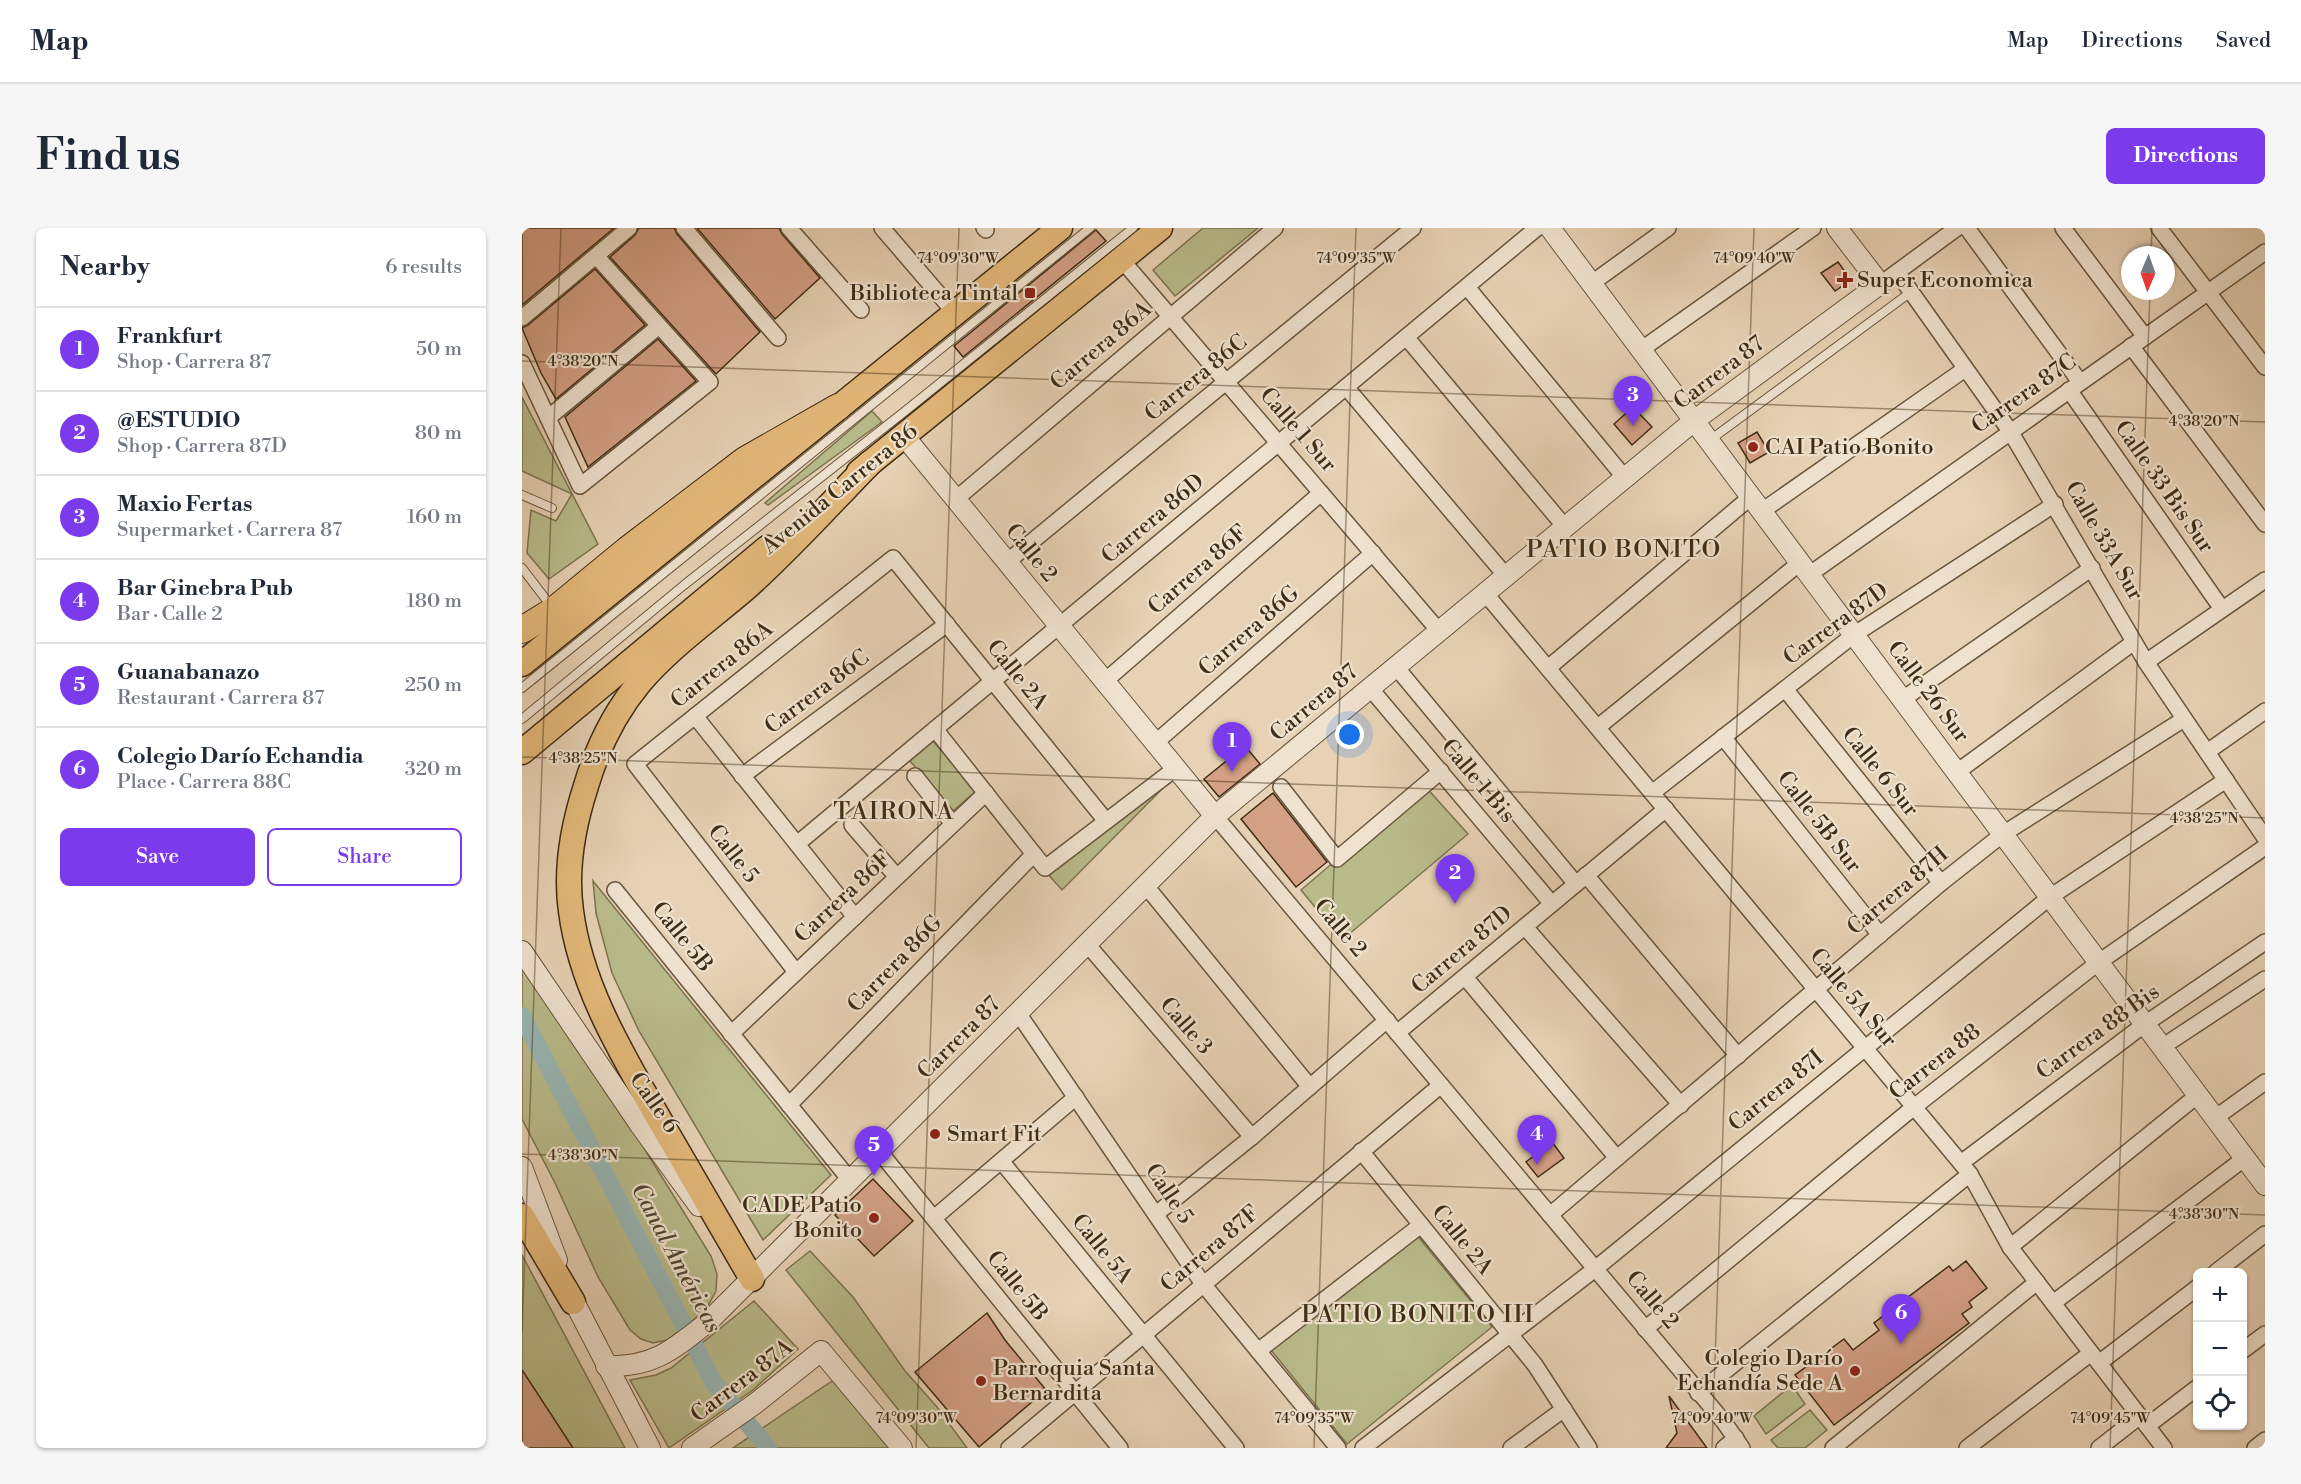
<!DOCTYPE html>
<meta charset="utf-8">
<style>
:root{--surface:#fff;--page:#f6f6f7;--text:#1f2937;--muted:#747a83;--line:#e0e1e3;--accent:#7c3aed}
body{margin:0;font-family:"Libre Bodoni",serif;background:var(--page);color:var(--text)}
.controls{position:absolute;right:18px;bottom:18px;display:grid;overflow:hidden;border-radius:9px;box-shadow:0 2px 4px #0004}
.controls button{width:54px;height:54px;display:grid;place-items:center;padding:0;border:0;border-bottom:2px solid var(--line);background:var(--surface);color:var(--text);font:30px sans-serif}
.compass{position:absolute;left:1599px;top:18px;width:54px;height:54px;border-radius:50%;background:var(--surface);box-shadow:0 2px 4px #0004;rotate:182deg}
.you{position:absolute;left:828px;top:507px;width:21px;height:21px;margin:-15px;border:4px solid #fff;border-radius:50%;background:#1a73e8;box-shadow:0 0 0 9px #1a73e833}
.badge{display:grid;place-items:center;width:39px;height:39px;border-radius:50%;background:var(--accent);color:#fff;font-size:20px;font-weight:700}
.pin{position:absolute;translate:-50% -50px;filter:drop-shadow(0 2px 3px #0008)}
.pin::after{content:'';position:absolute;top:32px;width:21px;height:18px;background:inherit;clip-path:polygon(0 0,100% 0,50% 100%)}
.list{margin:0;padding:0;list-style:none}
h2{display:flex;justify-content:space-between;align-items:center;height:78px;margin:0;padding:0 24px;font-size:26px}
h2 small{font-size:20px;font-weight:400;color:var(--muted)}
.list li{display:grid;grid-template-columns:39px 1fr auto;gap:18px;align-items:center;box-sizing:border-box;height:84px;padding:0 24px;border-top:2px solid var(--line)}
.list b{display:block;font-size:22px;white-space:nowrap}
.list p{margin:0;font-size:20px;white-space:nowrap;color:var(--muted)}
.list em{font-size:20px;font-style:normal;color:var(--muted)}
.actions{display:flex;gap:12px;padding:18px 24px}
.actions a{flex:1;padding:14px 0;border:2px solid var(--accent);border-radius:9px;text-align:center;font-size:21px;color:var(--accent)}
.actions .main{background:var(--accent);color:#fff}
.icon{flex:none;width:33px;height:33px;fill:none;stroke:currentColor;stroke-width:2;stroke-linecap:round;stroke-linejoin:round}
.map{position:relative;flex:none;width:1743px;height:1220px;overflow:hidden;border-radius:9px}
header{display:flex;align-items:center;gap:36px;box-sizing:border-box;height:84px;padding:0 30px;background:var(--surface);border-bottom:2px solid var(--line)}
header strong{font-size:28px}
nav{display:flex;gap:33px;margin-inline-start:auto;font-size:21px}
.intro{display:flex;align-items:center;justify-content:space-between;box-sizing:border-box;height:144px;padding:0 36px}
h1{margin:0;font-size:42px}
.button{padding:15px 27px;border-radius:9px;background:var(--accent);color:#fff;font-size:21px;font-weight:700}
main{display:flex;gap:36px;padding:0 36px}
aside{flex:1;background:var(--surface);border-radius:9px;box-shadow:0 2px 4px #0004}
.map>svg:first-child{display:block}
.green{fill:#b9bb8b;stroke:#7c7450;stroke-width:1.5}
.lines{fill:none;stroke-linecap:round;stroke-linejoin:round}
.canal{stroke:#98b6b4;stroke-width:18}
.building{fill:#d4a086;stroke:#3f2d14;stroke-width:1.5}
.service-casing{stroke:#69563c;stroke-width:10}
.minor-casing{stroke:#69563c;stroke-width:18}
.tertiary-casing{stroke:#69563c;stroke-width:22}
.primary-casing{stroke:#3f2d14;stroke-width:27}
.trunk-casing{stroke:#3f2d14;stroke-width:28}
.service{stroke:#efe2cf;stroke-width:8}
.minor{stroke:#efe2cf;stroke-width:15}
.tertiary{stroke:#efe2cf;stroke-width:20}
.primary{stroke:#e4b97a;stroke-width:24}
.trunk{stroke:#e4b97a;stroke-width:26}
.ticks{fill:none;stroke:#3f2d14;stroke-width:1.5;stroke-opacity:0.45}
.poi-dot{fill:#8f2418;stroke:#efe2cf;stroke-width:2}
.labels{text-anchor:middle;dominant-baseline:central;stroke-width:4.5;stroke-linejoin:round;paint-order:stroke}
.poi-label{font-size:22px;fill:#3f2d14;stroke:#efe2cf;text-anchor:start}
.street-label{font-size:22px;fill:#3f2d14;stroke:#efe2cf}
.neighbourhood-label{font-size:24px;letter-spacing:1.5px;fill:#3f2d14;stroke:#efe2cf}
.water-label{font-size:24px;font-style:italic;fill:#514834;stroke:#efe2cf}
.ticks-label{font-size:15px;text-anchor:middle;fill:#3f2d14;stroke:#efe2cf;stroke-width:4.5;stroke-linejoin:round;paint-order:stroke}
</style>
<header>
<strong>Map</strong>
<nav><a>Map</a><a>Directions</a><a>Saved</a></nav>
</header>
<div class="intro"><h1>Find us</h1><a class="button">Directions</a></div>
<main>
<aside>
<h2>Nearby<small>6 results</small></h2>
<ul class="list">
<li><span class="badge">1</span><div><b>Frankfurt</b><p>Shop · Carrera 87</p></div><em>50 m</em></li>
<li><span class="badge">2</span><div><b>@ESTUDIO</b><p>Shop · Carrera 87D</p></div><em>80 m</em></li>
<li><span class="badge">3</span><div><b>Maxio Fertas</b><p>Supermarket · Carrera 87</p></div><em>160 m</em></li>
<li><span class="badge">4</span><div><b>Bar Ginebra Pub</b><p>Bar · Calle 2</p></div><em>180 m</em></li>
<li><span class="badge">5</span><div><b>Guanabanazo</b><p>Restaurant · Carrera 87</p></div><em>250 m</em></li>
<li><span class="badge">6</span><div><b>Colegio Darío Echandia</b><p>Place · Carrera 88C</p></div><em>320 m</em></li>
</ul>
<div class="actions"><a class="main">Save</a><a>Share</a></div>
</aside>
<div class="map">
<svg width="1743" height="1220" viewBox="0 0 1743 1220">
<rect width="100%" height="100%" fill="#e7d2b5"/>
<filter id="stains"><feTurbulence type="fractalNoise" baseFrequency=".00333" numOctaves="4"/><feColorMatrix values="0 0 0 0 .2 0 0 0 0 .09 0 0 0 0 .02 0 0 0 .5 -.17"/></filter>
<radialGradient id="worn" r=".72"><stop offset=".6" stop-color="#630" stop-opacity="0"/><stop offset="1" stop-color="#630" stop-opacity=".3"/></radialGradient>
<!-- green -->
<g class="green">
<path d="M 681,0 L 736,0 L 653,68 L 631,42 Z"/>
<path d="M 0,169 L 76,316 L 27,351 L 5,325 L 9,282 L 34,293 L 50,266 L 0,243 Z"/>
<path d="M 350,183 L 360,194 L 246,277 L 243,275 Z"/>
<path d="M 411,513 L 454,563 L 431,583 L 388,533 Z"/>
<path d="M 646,555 L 540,662 L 525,645 Z"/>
<path d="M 902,557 L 946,606 L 820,712 L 779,662 Z"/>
<path d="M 71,653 L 309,947 L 241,1012 L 117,803 L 90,745 L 74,685 Z"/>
<path d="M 0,737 L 107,896 L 189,1028 L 195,1046 L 194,1063 L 183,1083 L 145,1112 L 131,1115 L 119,1111 L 108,1102 L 76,1049 L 33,955 L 0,891 Z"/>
<path d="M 894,1006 L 970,1099 L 825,1216 L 749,1122 Z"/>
<path d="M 288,1023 L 331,1069 L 383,1143 L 415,1179 L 445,1220 L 407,1220 L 264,1042 Z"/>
<path d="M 0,1027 L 103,1220 L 51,1220 L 0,1142 Z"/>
<path d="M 232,1073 L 276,1121 L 231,1162 L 147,1220 L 108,1152 L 134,1147 L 149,1140 Z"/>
<path d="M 313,1151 L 369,1220 L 211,1220 Z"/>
<path d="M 1270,1157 L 1283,1176 L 1244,1206 L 1232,1188 Z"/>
<path d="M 1288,1182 L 1305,1202 L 1283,1220 L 1256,1220 L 1249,1212 Z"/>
</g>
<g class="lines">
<!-- canal -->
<path class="canal" d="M 0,788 L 192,1155 L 246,1220"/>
</g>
<!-- building -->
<g class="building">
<path d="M 0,0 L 92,0 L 0,77 Z"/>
<path d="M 117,0 L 152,0 L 155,6 L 238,104 L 194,146 L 88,29 L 113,7 Z"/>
<path d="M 175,0 L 257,0 L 260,6 L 298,50 L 253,91 Z"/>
<path d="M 574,2 L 584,13 L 441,129 L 432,118 Z"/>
<path d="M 1316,34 L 1329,52 L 1313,63 L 1299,45 Z"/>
<path d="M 73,41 L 123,97 L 34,171 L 19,145 L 0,100 L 6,97 Z"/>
<path d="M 136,111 L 174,153 L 66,239 L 43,189 Z"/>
<path d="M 1111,179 L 1130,199 L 1110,217 L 1092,196 Z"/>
<path d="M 1235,204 L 1247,224 L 1228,235 L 1216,215 Z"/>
<path d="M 723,518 L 738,536 L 697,569 L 682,551 Z"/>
<path d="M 751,565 L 805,634 L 774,659 L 719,591 Z"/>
<path d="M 1030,914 L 1042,930 L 1016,949 L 1004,934 Z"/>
<path d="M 351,951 L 391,993 L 352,1028 L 313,987 Z"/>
<path d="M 1444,1033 L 1465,1060 L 1447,1074 L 1450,1079 L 1440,1086 L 1447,1095 L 1312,1197 L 1273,1147 L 1322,1111 L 1331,1122 L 1357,1102 L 1352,1095 L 1427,1038 L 1431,1043 Z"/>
<path d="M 465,1085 L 483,1112 L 524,1162 L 457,1219 L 393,1144 Z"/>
<path d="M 0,1142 L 51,1220 L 0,1220 Z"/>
<path d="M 1147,1168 L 1185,1220 L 1144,1220 L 1155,1205 Z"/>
</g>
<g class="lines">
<defs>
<g id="service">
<path d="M 1188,212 L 1389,64"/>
<path d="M 0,267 L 30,280"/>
<path d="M 0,340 L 29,378"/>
<path d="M 0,460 L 568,0"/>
<path d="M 0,491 L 162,357 L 382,184 L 611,0"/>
</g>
<g id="minor">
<path d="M 162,0 L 256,110"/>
<path d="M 267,0 L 339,82"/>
<path d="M 360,0 L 433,85"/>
<path d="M 462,0 L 464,2"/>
<path d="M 1445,0 L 1558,154"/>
<path d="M 1541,0 L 1623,109"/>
<path d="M 1637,0 L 1743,139"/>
<path d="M 599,31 L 917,403"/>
<path d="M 1375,44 L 1488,203 L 1624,434 L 1743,610"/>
<path d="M 1367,50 L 1435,0"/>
<path d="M 1070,55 L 1146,0"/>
<path d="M 945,59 L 1103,250"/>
<path d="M 0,90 L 107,0"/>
<path d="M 884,109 L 1043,299"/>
<path d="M 1609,118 L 1743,296"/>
<path d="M 1120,121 L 1291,0"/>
<path d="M 0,135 L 58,258 L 188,154 L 74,28"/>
<path d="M 824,159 L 984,348"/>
<path d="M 1547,162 L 1700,381"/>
<path d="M 26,190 L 137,98"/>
<path d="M 434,271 L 753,0"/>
<path d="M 1240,283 L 1443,141"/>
<path d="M 485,334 L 891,0"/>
<path d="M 1288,346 L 1743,24"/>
<path d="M 963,365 L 1448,946 L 1488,1019 L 1642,1220"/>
<path d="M 1624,434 L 1743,352"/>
<path d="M 874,439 L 1054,656"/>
<path d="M 1026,440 L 1230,268"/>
<path d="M 583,453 L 799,265"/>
<path d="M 848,460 L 1030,676"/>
<path d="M 1263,461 L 1419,655"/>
<path d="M 1381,471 L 1570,340"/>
<path d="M 173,488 L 333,689"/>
<path d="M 1076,499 L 1279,334"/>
<path d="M 413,501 L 523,640 L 654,540"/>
<path d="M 1201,509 L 1358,707"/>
<path d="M 633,515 L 851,325"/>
<path d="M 1685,524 L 1743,483"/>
<path d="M 1435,544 L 1612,414"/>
<path d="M 220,548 L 425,396"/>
<path d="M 393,548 L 431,596"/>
<path d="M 759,559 L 815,631 L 919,543"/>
<path d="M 1130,565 L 1333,406 L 1533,276"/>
<path d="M 693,588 L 1202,1194 L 1220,1220"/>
<path d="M 330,597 L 375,649"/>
<path d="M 275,616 L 1015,0"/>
<path d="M 1064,647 L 1216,828"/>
<path d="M 624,658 L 788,859"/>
<path d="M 93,662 L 328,952"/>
<path d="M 1003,699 L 1159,877"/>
<path d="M 565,716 L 730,909"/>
<path d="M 274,744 L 113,536 L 371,330 L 584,593"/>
<path d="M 943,749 L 1095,930"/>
<path d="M 496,785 L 681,1056 L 816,1220"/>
<path d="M 875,805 L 1144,581"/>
<path d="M 209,806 L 464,565"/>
<path d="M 1640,819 L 1743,751"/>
<path d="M 267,877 L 512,626"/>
<path d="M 1693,890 L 1743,854"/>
<path d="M 357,923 L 598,1220"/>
<path d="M 839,923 L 1013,1137 L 1067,1220"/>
<path d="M 480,934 L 714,1220"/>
<path d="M 1439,935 L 1623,796 L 1743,714"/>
<path d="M 634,986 L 730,909 L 865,792"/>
<path d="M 1028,987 L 1419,655 L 1481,606 L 1662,491"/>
<path d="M 412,990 L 554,869"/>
<path d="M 1488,1019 L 1676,867"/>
<path d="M 1694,1044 L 1743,1006"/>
<path d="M 1531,1075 L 1723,930"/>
<path d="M 1123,1101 L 1392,879 L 1577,734 L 1743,619"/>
<path d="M 736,1123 L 899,997"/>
<path d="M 1720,1123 L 1743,1106"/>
<path d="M 1577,1135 L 1676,1059"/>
<path d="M 1176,1165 L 1448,946"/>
<path d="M 1625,1198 L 1676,1159"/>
<path d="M 487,1220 L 919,857"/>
<path d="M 841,1220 L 1073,1041 L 1528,669 L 1704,552"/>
<path d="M 989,1220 L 1042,1181"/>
<path d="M 1202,1220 L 1214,1210"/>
<path d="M 1311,1220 L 1515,1054"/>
<path d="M 1445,1220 L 1569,1125"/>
<path d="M 1577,1220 L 1618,1188"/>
<path d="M 1733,1220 L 1743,1212"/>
</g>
<g id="tertiary">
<path d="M 1028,0 L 1743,957"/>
<path d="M 382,208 L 693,588"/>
<path d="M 0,723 L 118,897 L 177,978"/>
<path d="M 0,939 L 35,1032"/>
<path d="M 45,1060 L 128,1220"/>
<path d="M 84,1138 C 131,1140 152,1121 187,1093 L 693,588 L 1173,192 L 1358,56 L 1315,0"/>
<path d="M 170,1220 L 234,1175 L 299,1123 L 380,1220"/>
</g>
<g id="primary">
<path d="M 337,244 L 638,0"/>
<path d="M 0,436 L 538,0"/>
<path d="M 0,524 L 245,320"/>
<path d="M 0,988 L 51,1074"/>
<path d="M 230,1051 C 200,1000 171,949 141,898 C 103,831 59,761 49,683 C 43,641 51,598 64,558 C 75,521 93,484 118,454 C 149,418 188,391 224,360 C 268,321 307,277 348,235"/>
</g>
<path id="trunk" d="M 0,402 L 32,382 L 105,322 L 223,232 L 316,179"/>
</defs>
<!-- service casing -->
<use href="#service" class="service-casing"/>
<!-- minor casing -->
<use href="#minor" class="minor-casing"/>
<!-- tertiary casing -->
<use href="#tertiary" class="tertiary-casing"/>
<!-- primary casing -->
<use href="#primary" class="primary-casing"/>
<!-- trunk casing -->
<use href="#trunk" class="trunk-casing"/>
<!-- service -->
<use href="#service" class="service"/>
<!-- minor -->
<use href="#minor" class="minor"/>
<!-- tertiary -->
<use href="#tertiary" class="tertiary"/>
<!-- primary -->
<use href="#primary" class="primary"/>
<!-- trunk -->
<use href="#trunk" class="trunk"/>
</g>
<!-- ticks -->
<path class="ticks" d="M 1629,27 L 1630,0M 0,133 L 1743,194M 0,529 L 1743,590M 0,926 L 1743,987M 0,1105 L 39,0M 394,1220 L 437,0M 792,1220 L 834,0M 1190,1220 L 1232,0M 1588,1220 L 1628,63"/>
<!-- markers -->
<g class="poi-dot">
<path d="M1320 43h6v6h6v6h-6v6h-6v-6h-6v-6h6z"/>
<rect x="502" y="59" width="12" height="12" rx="3"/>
<circle cx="1231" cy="219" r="6"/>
<circle cx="413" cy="906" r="6"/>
<circle cx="352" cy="990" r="6"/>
<circle cx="1333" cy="1143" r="6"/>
<circle cx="459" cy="1153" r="6"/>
</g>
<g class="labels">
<!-- poi labels -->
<g class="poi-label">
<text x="1335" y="52">Super Economica</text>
<text x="496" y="65" text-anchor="end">Biblioteca Tintal</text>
<text x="1243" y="219">CAI Patio Bonito</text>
<text x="425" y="906">Smart Fit</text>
<text x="340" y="977" text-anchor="end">CADE Patio<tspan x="340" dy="25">Bonito</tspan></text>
<text x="1321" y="1130" text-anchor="end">Colegio Darío<tspan x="1321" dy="25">Echandía Sede A</tspan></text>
<text x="471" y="1140">Parroquia Santa<tspan x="471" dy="25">Bernardita</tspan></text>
</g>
<!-- street labels -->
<g class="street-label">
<text transform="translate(579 118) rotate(-40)">Carrera 86A</text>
<text transform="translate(1197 145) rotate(-37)">Carrera 87</text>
<text transform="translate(674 150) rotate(-39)">Carrera 86C</text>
<text transform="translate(1502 166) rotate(-35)">Carrera 87C</text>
<text transform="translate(776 202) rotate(49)">Calle 1 Sur</text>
<text transform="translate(1642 259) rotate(55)">Calle 33 Bis Sur</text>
<text transform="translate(318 261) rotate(-39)">Avenida Carrera 86</text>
<text transform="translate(631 291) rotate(-40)">Carrera 86D</text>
<text transform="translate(1582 313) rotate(60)">Calle 33A Sur</text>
<text transform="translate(509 325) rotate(51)">Calle 2</text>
<text transform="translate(676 342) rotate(-41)">Carrera 86F</text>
<text transform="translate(1314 396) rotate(-36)">Carrera 87D</text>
<text transform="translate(727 403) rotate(-41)">Carrera 86G</text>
<text transform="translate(200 437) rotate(-39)">Carrera 86A</text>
<text transform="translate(495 447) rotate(51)">Calle 2A</text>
<text transform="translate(295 464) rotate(-37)">Carrera 86C</text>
<text transform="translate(1406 464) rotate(53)">Calle 26 Sur</text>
<text transform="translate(792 475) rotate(-40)">Carrera 87</text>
<text transform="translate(1358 544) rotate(51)">Calle 6 Sur</text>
<text transform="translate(956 553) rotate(50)">Calle 1 Bis</text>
<text transform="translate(1297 594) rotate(52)">Calle 5B Sur</text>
<text transform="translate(211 626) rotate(52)">Calle 5</text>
<text transform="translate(1376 663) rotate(-40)">Carrera 87H</text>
<text transform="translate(321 669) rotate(-43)">Carrera 86F</text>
<text transform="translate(818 700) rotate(50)">Calle 2</text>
<text transform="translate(160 709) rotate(51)">Calle 5B</text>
<text transform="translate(940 722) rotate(-40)">Carrera 87D</text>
<text transform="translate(373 736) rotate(-46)">Carrera 86G</text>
<text transform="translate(1331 770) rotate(50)">Calle 5A Sur</text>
<text transform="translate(664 798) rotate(49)">Calle 3</text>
<text transform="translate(1576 804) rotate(-36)">Carrera 88 Bis</text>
<text transform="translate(437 810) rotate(-45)">Carrera 87</text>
<text transform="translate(1413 834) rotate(-38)">Carrera 88</text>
<text transform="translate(1254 863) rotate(-39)">Carrera 87I</text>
<text transform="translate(132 875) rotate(55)">Calle 6</text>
<text transform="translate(647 966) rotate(56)">Calle 5</text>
<text transform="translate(940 1012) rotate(51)">Calle 2A</text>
<text transform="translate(580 1021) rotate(51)">Calle 5A</text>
<text transform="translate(688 1021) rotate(-40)">Carrera 87F</text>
<text transform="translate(495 1058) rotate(51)">Calle 5B</text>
<text transform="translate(1130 1072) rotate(50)">Calle 2</text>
<text transform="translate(220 1153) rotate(-37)">Carrera 87A</text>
</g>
<!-- neighbourhood labels -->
<g class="neighbourhood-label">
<text x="1102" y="322">PATIO BONITO</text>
<text x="372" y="584">TAIRONA</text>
<text x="896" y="1087">PATIO BONITO III</text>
</g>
<!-- water labels -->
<g class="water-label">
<text transform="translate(154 1030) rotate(62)">Canal Américas</text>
</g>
</g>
<g class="ticks-label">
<text x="436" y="35">74°09'30"W</text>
<text x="834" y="35">74°09'35"W</text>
<text x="1232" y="35">74°09'40"W</text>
<text x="61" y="138">4°38'20"N</text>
<text x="1682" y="198">4°38'20"N</text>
<text x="61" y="535">4°38'25"N</text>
<text x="1682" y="595">4°38'25"N</text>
<text x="61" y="932">4°38'30"N</text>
<text x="1682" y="991">4°38'30"N</text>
<text x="394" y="1195">74°09'30"W</text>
<text x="792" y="1195">74°09'35"W</text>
<text x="1190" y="1195">74°09'40"W</text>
<text x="1588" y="1195">74°09'45"W</text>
</g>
<rect width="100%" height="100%" filter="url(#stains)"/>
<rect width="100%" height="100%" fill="url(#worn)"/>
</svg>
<div class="controls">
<button>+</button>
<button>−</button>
<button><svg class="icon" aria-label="locate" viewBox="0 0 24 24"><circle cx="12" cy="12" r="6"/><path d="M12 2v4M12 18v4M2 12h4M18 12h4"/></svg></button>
</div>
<svg class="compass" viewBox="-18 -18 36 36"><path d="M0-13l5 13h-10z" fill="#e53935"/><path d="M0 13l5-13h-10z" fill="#747a83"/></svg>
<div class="you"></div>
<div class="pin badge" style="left:710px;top:544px">1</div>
<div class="pin badge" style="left:933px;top:676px">2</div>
<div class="pin badge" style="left:1111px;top:198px">3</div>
<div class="pin badge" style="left:1015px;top:937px">4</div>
<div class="pin badge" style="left:352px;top:948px">5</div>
<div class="pin badge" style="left:1379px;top:1116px">6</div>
</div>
</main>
